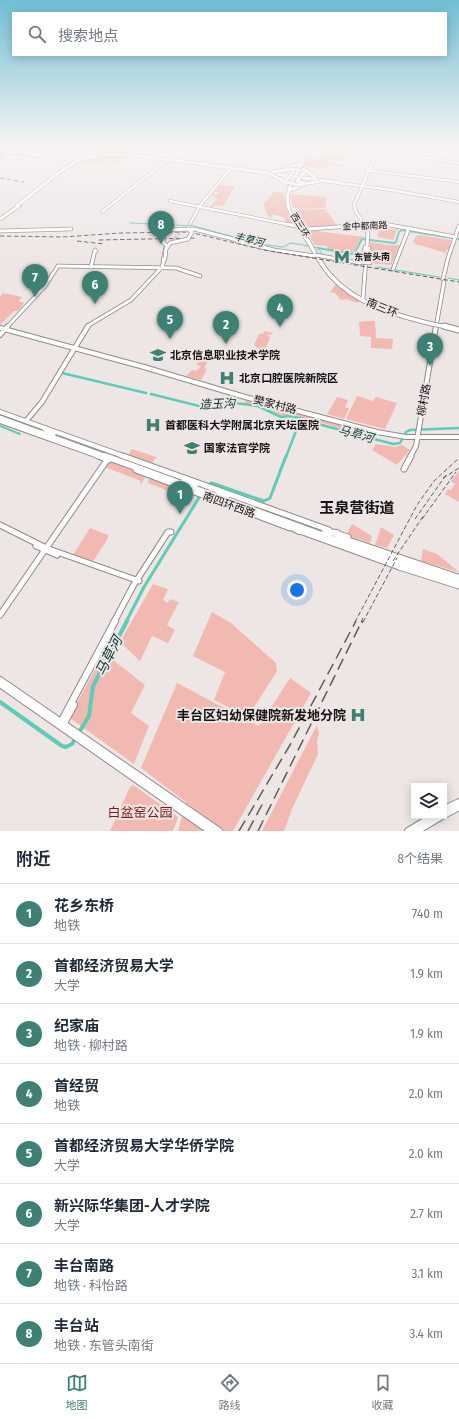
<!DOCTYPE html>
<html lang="zh">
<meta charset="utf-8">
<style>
:root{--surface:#fff;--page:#f6f6f7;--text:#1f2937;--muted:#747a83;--line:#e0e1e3;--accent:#3e8174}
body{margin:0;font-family:"Fira Sans Condensed","Noto Sans SC",sans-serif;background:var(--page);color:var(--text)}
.controls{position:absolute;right:12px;bottom:12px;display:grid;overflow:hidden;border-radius:0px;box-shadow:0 2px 10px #0003}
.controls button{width:36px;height:36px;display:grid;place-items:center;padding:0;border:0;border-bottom:1px solid var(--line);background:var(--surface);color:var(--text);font:20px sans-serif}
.you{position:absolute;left:297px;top:590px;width:14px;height:14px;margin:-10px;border:3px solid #fff;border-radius:50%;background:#1a73e8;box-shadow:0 0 0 6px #1a73e833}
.badge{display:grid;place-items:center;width:26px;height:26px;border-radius:50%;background:var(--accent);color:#fff;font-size:13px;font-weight:700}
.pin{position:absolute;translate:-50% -33px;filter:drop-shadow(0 1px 2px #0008)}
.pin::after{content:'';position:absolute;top:21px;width:14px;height:12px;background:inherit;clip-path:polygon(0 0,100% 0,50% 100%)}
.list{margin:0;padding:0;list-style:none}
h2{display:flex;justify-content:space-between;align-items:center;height:52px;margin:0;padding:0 16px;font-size:17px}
h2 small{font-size:13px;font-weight:400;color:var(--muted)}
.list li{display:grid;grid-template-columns:26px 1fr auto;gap:12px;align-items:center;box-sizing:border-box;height:60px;padding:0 16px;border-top:1px solid var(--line)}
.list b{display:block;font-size:15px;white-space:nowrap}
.list p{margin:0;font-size:13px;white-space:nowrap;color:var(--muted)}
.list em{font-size:13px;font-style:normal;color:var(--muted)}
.icon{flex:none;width:22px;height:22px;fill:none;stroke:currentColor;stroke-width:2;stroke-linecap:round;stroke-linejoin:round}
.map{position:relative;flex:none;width:459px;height:831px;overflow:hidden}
.search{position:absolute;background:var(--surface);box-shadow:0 2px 10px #0003;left:12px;right:12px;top:12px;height:44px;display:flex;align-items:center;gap:10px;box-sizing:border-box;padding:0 14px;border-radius:0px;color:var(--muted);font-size:15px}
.sheet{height:532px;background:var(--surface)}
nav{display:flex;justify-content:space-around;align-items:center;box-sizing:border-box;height:56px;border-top:1px solid var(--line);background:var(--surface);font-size:11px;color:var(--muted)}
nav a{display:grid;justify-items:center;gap:2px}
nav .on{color:var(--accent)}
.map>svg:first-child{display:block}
.green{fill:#f1b9b2}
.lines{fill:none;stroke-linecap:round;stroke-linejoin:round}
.stream{stroke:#5eccb6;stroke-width:1}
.canal{stroke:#5eccb6;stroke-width:2}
.river-far3{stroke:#5eccb6;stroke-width:2}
.river-far2{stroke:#5eccb6;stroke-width:2.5}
.river-far1{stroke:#5eccb6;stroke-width:3}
.river{stroke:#5eccb6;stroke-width:4}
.major-tunnel-far1{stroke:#cdc6c5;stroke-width:2.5;stroke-dasharray:2.5 1;stroke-linecap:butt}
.major-tunnel{stroke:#cdc6c5;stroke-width:3;stroke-dasharray:3 1.5;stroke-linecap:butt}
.major-far4-casing{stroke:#918a8a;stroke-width:3.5}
.major-far3-casing{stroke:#918a8a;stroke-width:4.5}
.major-far2-casing{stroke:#918a8a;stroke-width:6}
.major-far1-casing{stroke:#918a8a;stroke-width:7}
.major-casing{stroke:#918a8a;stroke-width:8}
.highway-far3-casing{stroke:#918a8a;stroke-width:4}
.highway-far2-casing{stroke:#918a8a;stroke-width:5}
.highway-far1-casing{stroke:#918a8a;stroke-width:7}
.highway-casing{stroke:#918a8a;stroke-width:8}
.major-far4{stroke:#fff;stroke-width:2.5}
.major-far3{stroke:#fff;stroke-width:3}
.major-far2{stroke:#fff;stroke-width:4}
.major-far1{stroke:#fff;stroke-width:5}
.major{stroke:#fff;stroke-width:6}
.highway-far3{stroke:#fff;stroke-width:3}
.highway-far2{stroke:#fff;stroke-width:3.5}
.highway-far1{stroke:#fff;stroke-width:5}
.highway{stroke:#fff;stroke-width:6}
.rail-far1{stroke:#605c5b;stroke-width:1;stroke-dasharray:4.5 2.5;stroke-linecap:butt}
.rail{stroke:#605c5b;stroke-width:1.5;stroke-dasharray:12 6;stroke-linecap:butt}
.major-bridge-casing{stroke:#918a8a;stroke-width:4.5;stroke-linecap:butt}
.highway-bridge-far1-casing{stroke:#918a8a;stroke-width:4;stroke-linecap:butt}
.highway-bridge-casing{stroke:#918a8a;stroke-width:5;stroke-linecap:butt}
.major-bridge{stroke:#fff;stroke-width:3}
.highway-bridge-far1{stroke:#fff;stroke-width:3}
.highway-bridge{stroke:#fff;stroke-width:3.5}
.labels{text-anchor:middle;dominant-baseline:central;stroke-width:4;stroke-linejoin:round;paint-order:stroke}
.far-street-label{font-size:9px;fill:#151312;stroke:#ede6e5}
.far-poi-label{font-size:9px;font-weight:bold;fill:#151312;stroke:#ede6e5;text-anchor:start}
.far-water-label{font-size:10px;font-style:italic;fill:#02382f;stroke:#ede6e5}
.street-label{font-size:11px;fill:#151312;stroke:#ede6e5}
.poi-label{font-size:11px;font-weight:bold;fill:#151312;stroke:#ede6e5;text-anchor:start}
.water-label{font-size:12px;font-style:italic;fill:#02382f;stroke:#ede6e5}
.near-poi-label{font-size:13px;font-weight:bold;fill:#151312;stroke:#ede6e5;text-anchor:end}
.near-park-label{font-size:13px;fill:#7e1918;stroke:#ede6e5}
.near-water-label{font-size:14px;font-style:italic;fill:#02382f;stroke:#ede6e5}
.district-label{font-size:15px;font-weight:bold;fill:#151312;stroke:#ede6e5}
</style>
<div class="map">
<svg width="459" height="831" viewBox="0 0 459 831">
<rect width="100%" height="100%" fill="#ede6e5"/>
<!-- green -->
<g class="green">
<path d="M 215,145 L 249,145 L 245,147 L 243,152 L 215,149 L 212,148 Z"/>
<path d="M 320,150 L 326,151 L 324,155 L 343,157 L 342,161 L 323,159 L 329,160 L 328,162 L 345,165 L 343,167 L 327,165 L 324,169 L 303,166 L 307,158 L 322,159 L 319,156 L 314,156 L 317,155 Z"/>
<path d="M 101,155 L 122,155 L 121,157 L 124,158 L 118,163 L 104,161 L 98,162 L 98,163 L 81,163 L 87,158 Z"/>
<path d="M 219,185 L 235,186 L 223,206 L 216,205 L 213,207 L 210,207 L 217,198 L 211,196 L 213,193 L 218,194 L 219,192 L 214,192 Z"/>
<path d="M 273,192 L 284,193 L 286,209 L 294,224 L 285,223 L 285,218 L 277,215 L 272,215 L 272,217 L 269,217 L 264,207 L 264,202 L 268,200 Z"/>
<path d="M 290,194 L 326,197 L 326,207 L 316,209 L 312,207 L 311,209 L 293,208 Z"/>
<path d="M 325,209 L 337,226 L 311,227 L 304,226 L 294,213 L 295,210 Z"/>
<path d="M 380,227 L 395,230 L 396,227 L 401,228 L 397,230 L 393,240 L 377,237 Z"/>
<path d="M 309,230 L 365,237 L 359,241 L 354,251 L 350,253 L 328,249 L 327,246 L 315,245 L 306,231 Z"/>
<path d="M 420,235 L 451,240 L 449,250 L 446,250 L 446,253 L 416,244 L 413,242 L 416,236 Z"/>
<path d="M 370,242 L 388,245 L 400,245 L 391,265 L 371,263 L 371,260 L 377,261 L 376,255 L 371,254 Z"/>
<path d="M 336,284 L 359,301 L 358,303 L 346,299 L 341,300 L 335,293 L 330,292 Z"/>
<path d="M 3,293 L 22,297 L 19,301 L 24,303 L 18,311 L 14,311 L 0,325 L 0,297 Z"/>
<path d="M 367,321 L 375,321 L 376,338 L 393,339 L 392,349 L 371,348 L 371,337 L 360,336 L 359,322 Z"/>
<path d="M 264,331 L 273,333 L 271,335 L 267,334 L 270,338 L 266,347 L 262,349 L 256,347 L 254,345 L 259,334 L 265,334 L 263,333 Z"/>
<path d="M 201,359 L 208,361 L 204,368 L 207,369 L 201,380 L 186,376 L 192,370 L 196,371 L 201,366 L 196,365 Z"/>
<path d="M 357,396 L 373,401 L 376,397 L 397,403 L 385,429 L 346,419 Z"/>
<path d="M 337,397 L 348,400 L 345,407 L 349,409 L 344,419 L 327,414 Z"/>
<path d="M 246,399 L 350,427 L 361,430 L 360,434 L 309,419 L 291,415 L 283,416 L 260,405 L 244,404 Z"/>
<path d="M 376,444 L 395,447 L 402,445 L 410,450 L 397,465 L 372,450 Z"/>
<path d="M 132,449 L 156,457 L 158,455 L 152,463 L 128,456 Z"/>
<path d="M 110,462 L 145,475 L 146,476 L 140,486 L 141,481 L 105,467 Z"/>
<path d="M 459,471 L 459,502 L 445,494 L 448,489 L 451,490 L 455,484 L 451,481 Z"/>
<path d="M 151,477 L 177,487 L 174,493 L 148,483 L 144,489 Z"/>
<path d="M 352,524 L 372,536 L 370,543 L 346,535 Z"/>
<path d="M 381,527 L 394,535 L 387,548 L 375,545 Z"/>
<path d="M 90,528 L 108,535 L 108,538 L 94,560 L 92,561 L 73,555 Z"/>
<path d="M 423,549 L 437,554 L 459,572 L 421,561 Z"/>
<path d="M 153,584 L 168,589 L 163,600 L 168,603 L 170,599 L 179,602 L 167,625 L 175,630 L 168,643 L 152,636 L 140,661 L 120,642 Z"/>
<path d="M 212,612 L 231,623 L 276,663 L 277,671 L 248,717 L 214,700 L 225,672 L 193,656 Z"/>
<path d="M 104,653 L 145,685 L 131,713 L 149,726 L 134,764 L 70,718 L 78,701 Z"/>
<path d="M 290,678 L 311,693 L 233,831 L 178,831 L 186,802 L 141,768 L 177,683 L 259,726 Z"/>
<path d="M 317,725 L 319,734 L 317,740 L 318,754 L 292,809 L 284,831 L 262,831 Z"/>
<path d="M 133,785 L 178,817 L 173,831 L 110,831 L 130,787 Z"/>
</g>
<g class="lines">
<!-- stream -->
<g class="stream">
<path d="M 130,223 L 194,226 L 259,244 L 283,247 L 291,243 L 309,246"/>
<path d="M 314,247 L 318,248 L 323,255"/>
<path d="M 377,267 L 439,277"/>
<path d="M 448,278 L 459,280"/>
</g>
<!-- canal -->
<path class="canal" d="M 0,426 L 20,434"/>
<!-- river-far3 -->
<path class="river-far3" d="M 318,248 L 352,254 L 355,252 L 362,239 L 394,243 L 396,242 L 399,232 L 402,230 L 459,239"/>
<!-- river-far2 -->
<g class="river-far2">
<path d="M 62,373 L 146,393"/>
<path d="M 151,394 L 199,406 L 235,403 L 258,406 L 281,417 L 290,416 L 304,419"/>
<path d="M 286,457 L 299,423 L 303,420 L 393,444 L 400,443 L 406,432 L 410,430 L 459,428"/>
</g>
<!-- river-far1 -->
<g class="river-far1">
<path d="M 207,485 L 212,483 L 264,501 L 270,498 L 286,456"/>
<path d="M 126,622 L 144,587 L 200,496"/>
</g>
<!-- river -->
<path class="river" d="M 0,702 L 62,746 L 66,747 L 72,744 L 89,716 L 93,686 L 127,621"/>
<!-- major-tunnel-far1 -->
<path class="major-tunnel-far1" d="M 189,225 L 190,224"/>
<!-- major-tunnel -->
<path class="major-tunnel" d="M 168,244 L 190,224"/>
<defs>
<g id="major-far4">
<path d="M 421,145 L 417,156 L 459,163"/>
<path d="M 75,164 L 88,156"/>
<path d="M 366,170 L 459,182"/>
<path d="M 338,183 L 385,189 L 459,202"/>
<path d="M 170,201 L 291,225"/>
<path d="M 102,212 L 186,145"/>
<path d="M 190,224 L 199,207 L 230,169"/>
<path d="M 365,225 L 356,212 L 354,205 L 380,145"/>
<path d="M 367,225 L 382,224 L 390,225"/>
</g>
<g id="major-far3">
<path d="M 286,224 L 309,229 L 378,224"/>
<path d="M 384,224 L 456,237"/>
<path d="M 0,231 L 71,229"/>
<path d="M 237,241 L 274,250 L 315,256"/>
<path d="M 369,248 L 370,263"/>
<path d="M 321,256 L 360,263 L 362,261"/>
<path d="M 163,261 L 166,246"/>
<path d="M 362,262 L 365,247"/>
<path d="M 58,266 L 176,268 L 200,276"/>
<path d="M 91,267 L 95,250 L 96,251"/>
<path d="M 393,269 L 409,228"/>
<path d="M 443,279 L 448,258 L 459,226"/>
<path d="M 363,298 L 368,233 L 364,224"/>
<path d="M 7,327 L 45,286 L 58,266"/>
<path d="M 88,327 L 89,325 L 131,300 L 162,267 L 165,258"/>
<path d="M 436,327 L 444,282"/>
</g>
<g id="major-far2">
<path d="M 0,328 L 144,367 L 245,397 L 377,432 L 406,437 L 459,437"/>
<path d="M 0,335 L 8,326"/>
<path d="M 0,412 L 126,457"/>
<path d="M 0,421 L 101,457"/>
<path d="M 26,421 L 42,402 L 88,326"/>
<path d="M 410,457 L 416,446 L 436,326"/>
</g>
<g id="major-far1">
<path d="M 98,456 L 109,460"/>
<path d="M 123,456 L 329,530"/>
<path d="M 404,469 L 411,456"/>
<path d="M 136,470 L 290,528"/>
<path d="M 0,525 L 46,548 L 139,581"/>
<path d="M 297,530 L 399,567 L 459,586"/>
<path d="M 335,533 L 348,537"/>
<path d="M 36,546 L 57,555"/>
<path d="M 0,615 L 107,460"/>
<path d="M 114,622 L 133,586 L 168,532 L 171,532"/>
</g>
<g id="major">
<path d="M 0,680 L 219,831"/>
<path d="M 0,684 L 210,831"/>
<path d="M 60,724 L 115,621"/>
<path d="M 63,725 L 74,705"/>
<path d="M 444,809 L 459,802"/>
<path d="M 444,815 L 459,807"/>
<path d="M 408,831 L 433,816"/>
<path d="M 417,831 L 442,816"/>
</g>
<g id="highway-far3">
<path d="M 64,145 L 73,146"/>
<path d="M 101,145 L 102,147"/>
<path d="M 77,148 L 154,158"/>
<path d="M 89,156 L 96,152"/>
<path d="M 180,161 L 341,183"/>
<path d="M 284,169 L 298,164"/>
<path d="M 303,169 L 315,177"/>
<path d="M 296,174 L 310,145"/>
<path d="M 280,179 L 286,184"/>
<path d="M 290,190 L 301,186"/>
<path d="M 292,216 C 285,203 287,192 293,179"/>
<path d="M 0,219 L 20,205"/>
</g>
<g id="highway-far2">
<path d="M 308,241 C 315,252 321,265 330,275 C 357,305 395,315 432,324"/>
<path d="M 442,326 L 448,327"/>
</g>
<g id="highway-far1">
<path d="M 444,326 L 459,330"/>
<path d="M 0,418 L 107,457"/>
<path d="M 45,429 L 53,434"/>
</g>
<g id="highway">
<path d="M 105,456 L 341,542 L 459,582"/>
<path d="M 184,482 L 196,483"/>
<path d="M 217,490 L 226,497"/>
<path d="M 290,526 L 299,531"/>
<path d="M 325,532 L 337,533"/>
<path d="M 338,537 L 459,578"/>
</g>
</defs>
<!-- major-far4 casing -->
<use href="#major-far4" class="major-far4-casing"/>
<!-- major-far3 casing -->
<use href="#major-far3" class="major-far3-casing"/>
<!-- major-far2 casing -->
<use href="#major-far2" class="major-far2-casing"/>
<!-- major-far1 casing -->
<use href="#major-far1" class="major-far1-casing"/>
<!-- major casing -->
<use href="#major" class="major-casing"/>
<!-- highway-far3 casing -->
<use href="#highway-far3" class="highway-far3-casing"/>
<!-- highway-far2 casing -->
<use href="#highway-far2" class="highway-far2-casing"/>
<!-- highway-far1 casing -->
<use href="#highway-far1" class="highway-far1-casing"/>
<!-- highway casing -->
<use href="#highway" class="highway-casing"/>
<!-- major-far4 -->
<use href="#major-far4" class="major-far4"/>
<!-- major-far3 -->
<use href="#major-far3" class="major-far3"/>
<!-- major-far2 -->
<use href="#major-far2" class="major-far2"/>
<!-- major-far1 -->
<use href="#major-far1" class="major-far1"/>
<!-- major -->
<use href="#major" class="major"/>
<!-- highway-far3 -->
<use href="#highway-far3" class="highway-far3"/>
<!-- highway-far2 -->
<use href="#highway-far2" class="highway-far2"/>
<!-- highway-far1 -->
<use href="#highway-far1" class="highway-far1"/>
<!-- highway -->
<use href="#highway" class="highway"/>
<!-- rail-far1 -->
<g class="rail-far1">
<path d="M 0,154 L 14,145"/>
<path d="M 0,156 L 15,154 L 40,158"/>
<path d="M 0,178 L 24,182"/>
<path d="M 0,236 L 63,237 L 120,233 L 189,232 L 264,250 L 459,282"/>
<path d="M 99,240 L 197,238"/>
<path d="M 77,241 L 104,244"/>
<path d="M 443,478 L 459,468"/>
<path d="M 415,519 L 446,475"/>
<path d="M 422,519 L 456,472"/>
<path d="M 393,561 L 424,515"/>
<path d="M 355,622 L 417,505 L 434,481 L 459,458"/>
<path d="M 361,622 L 363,618"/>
<path d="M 363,622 L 397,558"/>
</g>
<!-- rail -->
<g class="rail">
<path d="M 362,623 L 363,621"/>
<path d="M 239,831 L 290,745 L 356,621"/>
<path d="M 248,831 L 265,799"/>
<path d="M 258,831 L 362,621"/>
</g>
<defs>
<g id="major-bridge">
<path d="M 166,245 L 163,242 L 164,230 L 194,229 L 237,240"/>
<path d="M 315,255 L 321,256"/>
<path d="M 165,258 L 166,249 L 170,243 L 188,239 L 192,232 L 188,229"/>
<path d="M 362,262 L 368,263"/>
</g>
<g id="highway-bridge-far1">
<path d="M 57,145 L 82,150 L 87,153 L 84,157"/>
<path d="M 73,146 L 98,148 L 100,151 L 95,155"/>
<path d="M 87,158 L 106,154 L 125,155"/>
<path d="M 154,158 L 179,161"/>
<path d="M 273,172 L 290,169 L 299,170"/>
<path d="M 269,174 L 280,179"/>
<path d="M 287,179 L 293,173"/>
<path d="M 287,182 L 298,185 L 321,181"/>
<path d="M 303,183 L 297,181 L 304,173"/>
<path d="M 18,205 L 57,174 L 97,148"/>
<path d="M 292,216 L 298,225"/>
</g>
<g id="highway-bridge">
<path d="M 297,224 L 308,241"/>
<path d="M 432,324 L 442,326"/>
</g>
</defs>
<!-- major-bridge casing -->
<use href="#major-bridge" class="major-bridge-casing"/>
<!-- highway-bridge-far1 casing -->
<use href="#highway-bridge-far1" class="highway-bridge-far1-casing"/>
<!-- highway-bridge casing -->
<use href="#highway-bridge" class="highway-bridge-casing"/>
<!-- major-bridge -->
<use href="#major-bridge" class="major-bridge"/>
<!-- highway-bridge-far1 -->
<use href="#highway-bridge-far1" class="highway-bridge-far1"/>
<!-- highway-bridge -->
<use href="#highway-bridge" class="highway-bridge"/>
</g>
<!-- sky -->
<linearGradient id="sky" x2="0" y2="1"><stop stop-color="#71bed4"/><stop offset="0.56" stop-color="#f7f4f3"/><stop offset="1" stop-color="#f7f4f3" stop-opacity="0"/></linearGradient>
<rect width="459" height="261" fill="url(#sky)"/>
<!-- icons -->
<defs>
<symbol id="metro-bare" viewBox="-9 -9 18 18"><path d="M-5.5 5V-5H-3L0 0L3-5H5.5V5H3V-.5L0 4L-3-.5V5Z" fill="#3e8174" stroke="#ede6e5" stroke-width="2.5" paint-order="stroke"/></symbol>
<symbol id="university-bare" viewBox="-9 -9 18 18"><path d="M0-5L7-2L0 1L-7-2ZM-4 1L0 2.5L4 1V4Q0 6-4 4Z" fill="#3e8174" stroke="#ede6e5" stroke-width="2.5" paint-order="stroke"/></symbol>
<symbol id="hospital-bare" viewBox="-9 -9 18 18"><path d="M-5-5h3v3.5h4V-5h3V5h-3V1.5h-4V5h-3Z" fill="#3e8174" stroke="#ede6e5" stroke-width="2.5" paint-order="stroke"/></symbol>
</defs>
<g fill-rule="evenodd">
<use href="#metro-bare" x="331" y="246" width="22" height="22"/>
<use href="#university-bare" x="147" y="344" width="22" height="22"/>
<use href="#hospital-bare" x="216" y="367" width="22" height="22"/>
<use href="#hospital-bare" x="142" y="414" width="22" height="22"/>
<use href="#university-bare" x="181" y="437" width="22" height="22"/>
<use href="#hospital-bare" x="347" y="704" width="22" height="22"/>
</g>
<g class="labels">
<!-- far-street labels -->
<g class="far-street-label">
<text transform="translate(300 225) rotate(58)">西三环</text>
<text transform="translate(365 226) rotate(-2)">金中都南路</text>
</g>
<!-- far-poi labels -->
<g class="far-poi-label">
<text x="354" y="257">东管头南</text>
</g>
<!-- far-water labels -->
<g class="far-water-label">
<text transform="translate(249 240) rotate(14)">丰草河</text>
</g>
<!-- street labels -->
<g class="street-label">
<text transform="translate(382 308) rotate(22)">南三环</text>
<text transform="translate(424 400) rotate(-80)">柳村路</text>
<text transform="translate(275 405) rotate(14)">樊家村路</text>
<text transform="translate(229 505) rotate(20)">南四环西路</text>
</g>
<!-- poi labels -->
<g class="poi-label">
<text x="170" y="355">北京信息职业技术学院</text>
<text x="239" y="378">北京口腔医院新院区</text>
<text x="165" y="425">首都医科大学附属北京天坛医院</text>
<text x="204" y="448">国家法官学院</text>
</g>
<!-- water labels -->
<g class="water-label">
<text transform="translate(217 404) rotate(-2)">造玉沟</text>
<text transform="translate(356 434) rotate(15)">马草河</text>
</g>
<!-- near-poi labels -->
<g class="near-poi-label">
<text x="346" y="715">丰台区妇幼保健院新发地分院</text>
</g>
<!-- near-park labels -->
<g class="near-park-label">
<text x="140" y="812">白盆窑公园</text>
</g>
<!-- near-water labels -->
<g class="near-water-label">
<text transform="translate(109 656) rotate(-63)">马草河</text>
</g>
<!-- district labels -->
<g class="district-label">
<text x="357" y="508">玉泉营街道</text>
</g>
</g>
</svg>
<div class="controls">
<button><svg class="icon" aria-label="layers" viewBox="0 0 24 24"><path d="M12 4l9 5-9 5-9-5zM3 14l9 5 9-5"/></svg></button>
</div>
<div class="you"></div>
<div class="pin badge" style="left:180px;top:514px">1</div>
<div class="pin badge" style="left:226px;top:344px">2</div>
<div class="pin badge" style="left:430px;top:366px">3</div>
<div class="pin badge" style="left:280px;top:327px">4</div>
<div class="pin badge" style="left:170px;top:339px">5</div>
<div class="pin badge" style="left:95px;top:304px">6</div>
<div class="pin badge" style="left:35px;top:297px">7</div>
<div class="pin badge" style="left:161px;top:244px">8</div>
<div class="search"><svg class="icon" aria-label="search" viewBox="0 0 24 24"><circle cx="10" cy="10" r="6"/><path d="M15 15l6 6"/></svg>搜索地点</div>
</div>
<section class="sheet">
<h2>附近<small>8个结果</small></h2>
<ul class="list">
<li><span class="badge">1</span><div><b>花乡东桥</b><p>地铁</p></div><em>740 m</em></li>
<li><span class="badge">2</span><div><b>首都经济贸易大学</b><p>大学</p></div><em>1.9 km</em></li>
<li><span class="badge">3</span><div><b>纪家庙</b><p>地铁 · 柳村路</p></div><em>1.9 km</em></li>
<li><span class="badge">4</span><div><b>首经贸</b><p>地铁</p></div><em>2.0 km</em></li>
<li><span class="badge">5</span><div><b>首都经济贸易大学华侨学院</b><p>大学</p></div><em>2.0 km</em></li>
<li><span class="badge">6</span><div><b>新兴际华集团-人才学院</b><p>大学</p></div><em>2.7 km</em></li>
<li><span class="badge">7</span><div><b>丰台南路</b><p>地铁 · 科怡路</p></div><em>3.1 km</em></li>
<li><span class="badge">8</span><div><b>丰台站</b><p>地铁 · 东管头南街</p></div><em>3.4 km</em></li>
</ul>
</section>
<nav>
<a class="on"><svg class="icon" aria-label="map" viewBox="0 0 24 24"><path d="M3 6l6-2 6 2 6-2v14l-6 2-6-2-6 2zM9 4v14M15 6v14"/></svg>地图</a>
<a><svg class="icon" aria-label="directions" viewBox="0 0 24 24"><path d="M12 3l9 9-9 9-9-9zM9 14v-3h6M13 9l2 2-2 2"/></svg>路线</a>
<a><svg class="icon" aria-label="saved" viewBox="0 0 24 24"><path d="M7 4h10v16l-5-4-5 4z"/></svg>收藏</a>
</nav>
